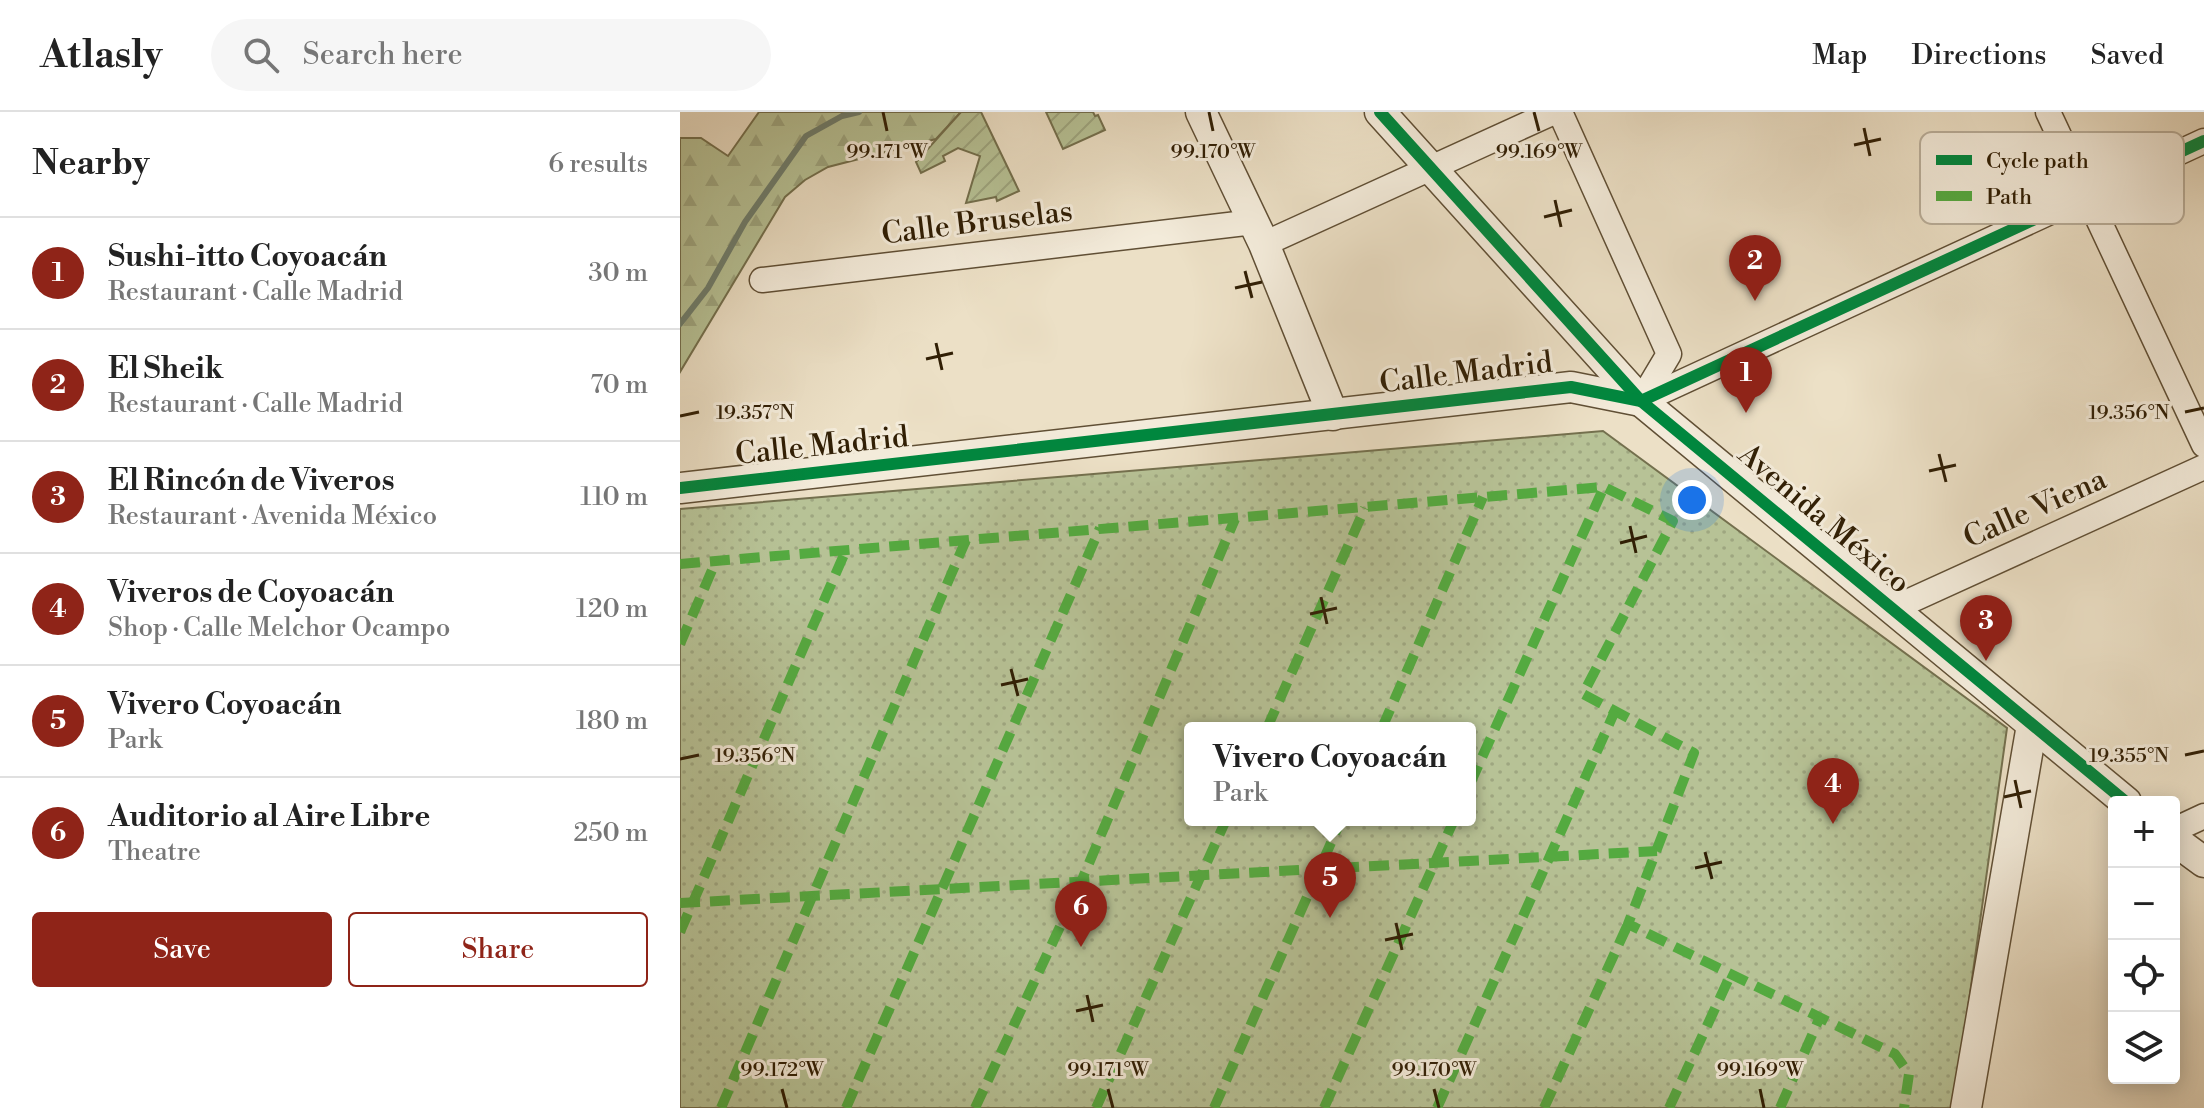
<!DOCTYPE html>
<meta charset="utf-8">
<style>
:root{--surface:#fff;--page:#f6f6f6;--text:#222;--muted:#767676;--line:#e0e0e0;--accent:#8f2418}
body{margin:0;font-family:"Libre Bodoni",serif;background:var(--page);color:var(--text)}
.controls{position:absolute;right:24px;bottom:24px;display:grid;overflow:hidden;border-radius:8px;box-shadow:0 4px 20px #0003}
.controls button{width:72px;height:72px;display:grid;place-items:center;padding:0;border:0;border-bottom:2px solid var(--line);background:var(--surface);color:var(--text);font:40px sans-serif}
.you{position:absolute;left:1012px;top:388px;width:28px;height:28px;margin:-20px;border:6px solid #fff;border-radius:50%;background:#1a73e8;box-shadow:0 0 0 12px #1a73e833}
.badge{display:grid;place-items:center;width:52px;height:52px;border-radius:50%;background:var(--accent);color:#fff;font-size:26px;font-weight:700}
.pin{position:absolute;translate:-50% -66px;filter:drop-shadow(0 2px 4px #0008)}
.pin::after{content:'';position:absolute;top:42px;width:28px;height:24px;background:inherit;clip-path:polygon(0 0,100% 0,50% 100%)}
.popup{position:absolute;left:504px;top:610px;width:292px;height:104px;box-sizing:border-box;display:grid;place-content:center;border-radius:8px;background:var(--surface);filter:drop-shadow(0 2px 6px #0005);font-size:26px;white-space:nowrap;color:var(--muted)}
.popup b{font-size:30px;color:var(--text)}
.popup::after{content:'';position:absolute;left:50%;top:100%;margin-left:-16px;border:16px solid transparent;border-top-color:var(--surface)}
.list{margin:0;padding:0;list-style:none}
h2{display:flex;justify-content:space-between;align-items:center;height:104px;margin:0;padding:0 32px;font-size:34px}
h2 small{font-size:26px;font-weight:400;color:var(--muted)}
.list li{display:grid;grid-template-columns:52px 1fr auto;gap:24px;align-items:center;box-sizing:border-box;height:112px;padding:0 32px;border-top:2px solid var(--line)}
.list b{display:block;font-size:30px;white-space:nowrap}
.list p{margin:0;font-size:26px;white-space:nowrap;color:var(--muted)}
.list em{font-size:26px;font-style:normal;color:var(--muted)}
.actions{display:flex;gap:16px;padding:24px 32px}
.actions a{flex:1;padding:18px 0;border:2px solid var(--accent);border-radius:8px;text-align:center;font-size:28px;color:var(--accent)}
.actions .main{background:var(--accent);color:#fff}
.icon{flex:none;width:44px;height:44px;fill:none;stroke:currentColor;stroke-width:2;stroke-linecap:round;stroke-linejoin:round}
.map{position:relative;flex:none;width:1524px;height:996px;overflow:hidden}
header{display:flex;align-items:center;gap:48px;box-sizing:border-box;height:112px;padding:0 40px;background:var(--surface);border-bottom:2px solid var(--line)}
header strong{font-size:38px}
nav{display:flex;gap:44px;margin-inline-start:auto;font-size:28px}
.search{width:560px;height:72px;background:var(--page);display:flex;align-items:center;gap:20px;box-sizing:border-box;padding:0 28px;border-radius:44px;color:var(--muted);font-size:30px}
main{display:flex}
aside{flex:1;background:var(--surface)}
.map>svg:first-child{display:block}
.forest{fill:url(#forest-firs);stroke:#74704e;stroke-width:2}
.park{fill:url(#park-dots);stroke:#74704e;stroke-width:2;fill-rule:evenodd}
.garden{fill:url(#garden-furrows);stroke:#74704e;stroke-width:2}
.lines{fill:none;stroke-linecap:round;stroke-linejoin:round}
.stream{stroke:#6f7e6e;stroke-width:6}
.minor-casing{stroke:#604f35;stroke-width:27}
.tertiary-casing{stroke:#604f35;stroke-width:33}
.minor{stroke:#f3ebda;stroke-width:24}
.tertiary{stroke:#f3ebda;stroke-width:30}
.quiet{stroke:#54aa40;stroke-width:10;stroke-dasharray:20 10;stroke-linecap:butt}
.cycleway-casing{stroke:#f3ebda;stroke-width:17}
.cycleway{stroke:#00873e;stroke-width:12}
.ticks{fill:none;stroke:#311f05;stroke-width:3}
.labels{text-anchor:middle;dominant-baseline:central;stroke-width:6;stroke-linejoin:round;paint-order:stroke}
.street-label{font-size:30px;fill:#311f05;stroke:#f3ebda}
.key{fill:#f3ebda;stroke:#b9ae9a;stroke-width:2}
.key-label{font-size:22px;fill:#311f05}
.ticks-label{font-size:20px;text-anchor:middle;fill:#311f05;stroke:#f3ebda;stroke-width:6;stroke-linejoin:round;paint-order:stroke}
</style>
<header>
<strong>Atlasly</strong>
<div class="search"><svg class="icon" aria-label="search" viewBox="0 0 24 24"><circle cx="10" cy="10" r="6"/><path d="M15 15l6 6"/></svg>Search here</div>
<nav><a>Map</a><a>Directions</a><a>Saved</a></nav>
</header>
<main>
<aside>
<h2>Nearby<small>6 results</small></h2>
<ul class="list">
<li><span class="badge">1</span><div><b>Sushi-itto Coyoacán</b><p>Restaurant · Calle Madrid</p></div><em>30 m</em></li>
<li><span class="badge">2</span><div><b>El Sheik</b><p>Restaurant · Calle Madrid</p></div><em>70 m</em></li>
<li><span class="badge">3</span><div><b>El Rincón de Viveros</b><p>Restaurant · Avenida México</p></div><em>110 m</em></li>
<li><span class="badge">4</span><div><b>Viveros de Coyoacán</b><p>Shop · Calle Melchor Ocampo</p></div><em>120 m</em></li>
<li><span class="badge">5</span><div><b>Vivero Coyoacán</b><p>Park</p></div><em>180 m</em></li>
<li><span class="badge">6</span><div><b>Auditorio al Aire Libre</b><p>Theatre</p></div><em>250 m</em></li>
</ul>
<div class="actions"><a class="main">Save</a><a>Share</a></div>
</aside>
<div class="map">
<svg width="1524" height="996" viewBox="0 0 1524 996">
<defs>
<pattern id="forest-firs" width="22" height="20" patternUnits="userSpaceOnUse" patternTransform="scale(2)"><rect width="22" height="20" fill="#b7c296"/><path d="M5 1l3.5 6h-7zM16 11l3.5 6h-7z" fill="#9ea680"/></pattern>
<pattern id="park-dots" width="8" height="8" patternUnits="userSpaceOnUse" patternTransform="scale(2)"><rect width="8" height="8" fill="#b7c296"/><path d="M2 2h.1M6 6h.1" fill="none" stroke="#9ea680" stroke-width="1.8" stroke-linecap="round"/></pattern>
<pattern id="garden-furrows" width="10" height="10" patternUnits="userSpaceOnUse" patternTransform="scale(2)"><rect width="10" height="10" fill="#b7c296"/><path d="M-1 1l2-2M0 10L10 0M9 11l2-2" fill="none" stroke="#9ea680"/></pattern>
</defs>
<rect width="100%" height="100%" fill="#ece0c6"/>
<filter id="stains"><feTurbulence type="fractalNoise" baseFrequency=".0025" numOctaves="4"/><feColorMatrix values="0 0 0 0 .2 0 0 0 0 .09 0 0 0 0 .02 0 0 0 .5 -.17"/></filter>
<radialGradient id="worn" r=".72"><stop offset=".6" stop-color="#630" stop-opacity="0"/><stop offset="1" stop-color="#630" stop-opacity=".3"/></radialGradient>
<!-- forest -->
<path class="forest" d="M 79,0 L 281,0 L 256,27 L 148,55 L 125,68 L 105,85 L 0,260 L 0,26 L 21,26 L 48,44 Z"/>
<!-- park -->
<path class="park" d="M 923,319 L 1327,616 L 1274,996 L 0,996 L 0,397 ZM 510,616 L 790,616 L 790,708 L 510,708 Z"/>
<!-- garden -->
<g class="garden">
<path d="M 281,0 L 301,0 L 339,79 L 317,89 L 316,85 L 286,91 L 300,44 L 278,36 L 263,44 L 265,49 L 241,61 L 236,50 Z"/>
<path d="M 366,0 L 413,0 L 415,4 L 418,3 L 425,18 L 383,37 Z"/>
</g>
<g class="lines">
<!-- stream -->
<path class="stream" d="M 0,212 L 28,176 L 65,110 L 126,24 L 162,4 L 179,0"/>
<defs>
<g id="minor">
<path d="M 880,0 L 989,242 L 961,289"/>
<path d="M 1368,0 L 1524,333"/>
<path d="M 584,132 L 874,0"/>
<path d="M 82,168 L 574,110"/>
<path d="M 961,289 L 1524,29"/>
<path d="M 1212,497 L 1524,355"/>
<path d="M 1494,718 L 1524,704"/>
</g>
<g id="tertiary">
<path d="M 521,0 L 584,132 L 653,303"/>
<path d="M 700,0 L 961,289 L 1446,690"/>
<path d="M 0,376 L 891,275 L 961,289"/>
<path d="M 1494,728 L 1524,750"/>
<path d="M 1286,996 L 1352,613"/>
</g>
</defs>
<!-- minor casing -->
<use href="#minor" class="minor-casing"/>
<!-- tertiary casing -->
<use href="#tertiary" class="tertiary-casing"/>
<!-- minor -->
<use href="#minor" class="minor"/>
<!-- tertiary -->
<use href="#tertiary" class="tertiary"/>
<!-- quiet -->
<g class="quiet">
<path d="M 0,452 L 924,375 L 993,409 L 903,582 L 1014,641 L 948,812 L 1215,942 L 1229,962 L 1224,996"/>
<path d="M 0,532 L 36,449"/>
<path d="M 587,616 L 685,396"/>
<path d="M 702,616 L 803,385"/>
<path d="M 790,672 L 924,375"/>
<path d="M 0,791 L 977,739"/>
<path d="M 0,820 L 166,438"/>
<path d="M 41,996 L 286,428"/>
<path d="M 166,996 L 420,416"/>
<path d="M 295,996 L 401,770 L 555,407"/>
<path d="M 416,996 L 546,708"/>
<path d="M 534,996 L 661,708"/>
<path d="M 644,996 L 774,708"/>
<path d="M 757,996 L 935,599"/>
<path d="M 864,996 L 948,812"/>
<path d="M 989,996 L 1051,862"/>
<path d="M 1100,996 L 1140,905"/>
</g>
<defs>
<g id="cycleway">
<path d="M 700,0 L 961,289 L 1446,690"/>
<path d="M 0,376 L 891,275 L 961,289 L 1524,29"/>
</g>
</defs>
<!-- cycleway casing -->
<use href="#cycleway" class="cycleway-casing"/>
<!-- cycleway -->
<use href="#cycleway" class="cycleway"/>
</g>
<!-- ticks -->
<path class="ticks" d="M 203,0 L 207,19M 529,0 L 533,19M 854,0 L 859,19M 1184,16 L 1190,44M 1174,33 L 1201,27M 875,88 L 881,115M 864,105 L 892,98M 565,159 L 572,186M 555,176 L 582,170M 256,231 L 262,258M 246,247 L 273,241M 1505,300 L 1524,296M 0,304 L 19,300M 1259,342 L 1266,370M 1249,359 L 1276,353M 950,414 L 956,441M 940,431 L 967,424M 641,485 L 647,512M 630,502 L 657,496M 331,557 L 338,584M 321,573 L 348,567M 1505,643 L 1524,639M 0,647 L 19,643M 1335,668 L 1341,696M 1324,685 L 1351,679M 1025,740 L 1032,767M 1015,756 L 1042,750M 716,811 L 722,838M 705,828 L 733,822M 407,883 L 413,910M 396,899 L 423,893M 102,977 L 107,996M 428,977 L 433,996M 754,977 L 759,996M 1080,977 L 1084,996"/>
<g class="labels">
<!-- street labels -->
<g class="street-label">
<text transform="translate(297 111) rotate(-7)">Calle Bruselas</text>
<text transform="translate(786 261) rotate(-7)">Calle Madrid</text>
<text transform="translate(142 334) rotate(-6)">Calle Madrid</text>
<text transform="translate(1355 397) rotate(-24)">Calle Viena</text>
<text transform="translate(1144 407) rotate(40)">Avenida México</text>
</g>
</g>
<!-- legend -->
<rect x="1240" y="20" width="264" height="92" rx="12" class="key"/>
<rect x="1256" y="43" width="36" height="10" fill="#00873e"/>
<rect x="1256" y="79" width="36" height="10" fill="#54aa40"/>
<g class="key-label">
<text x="1306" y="56">Cycle path</text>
<text x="1306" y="92">Path</text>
</g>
<g class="ticks-label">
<text x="207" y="46">99.171°W</text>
<text x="533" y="46">99.170°W</text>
<text x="859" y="46">99.169°W</text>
<text x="75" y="307">19.357°N</text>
<text x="1449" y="307">19.356°N</text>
<text x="75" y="650">19.356°N</text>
<text x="1449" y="650">19.355°N</text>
<text x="102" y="964">99.172°W</text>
<text x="428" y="964">99.171°W</text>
<text x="754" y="964">99.170°W</text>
<text x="1080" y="964">99.169°W</text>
</g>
<rect width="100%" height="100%" filter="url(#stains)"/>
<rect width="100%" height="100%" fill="url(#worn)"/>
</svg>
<div class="controls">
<button>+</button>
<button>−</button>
<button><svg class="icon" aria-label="locate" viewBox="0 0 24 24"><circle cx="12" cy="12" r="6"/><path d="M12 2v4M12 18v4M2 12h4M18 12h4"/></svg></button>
<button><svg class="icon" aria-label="layers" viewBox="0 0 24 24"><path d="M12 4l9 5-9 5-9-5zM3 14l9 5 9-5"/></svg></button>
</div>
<div class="you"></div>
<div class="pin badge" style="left:1066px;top:301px">1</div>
<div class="pin badge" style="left:1075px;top:189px">2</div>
<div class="pin badge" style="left:1306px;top:549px">3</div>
<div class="pin badge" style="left:1153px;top:712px">4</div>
<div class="pin badge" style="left:650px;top:806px">5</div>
<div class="popup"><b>Vivero Coyoacán</b>Park</div>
<div class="pin badge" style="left:401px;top:835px">6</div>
</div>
</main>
